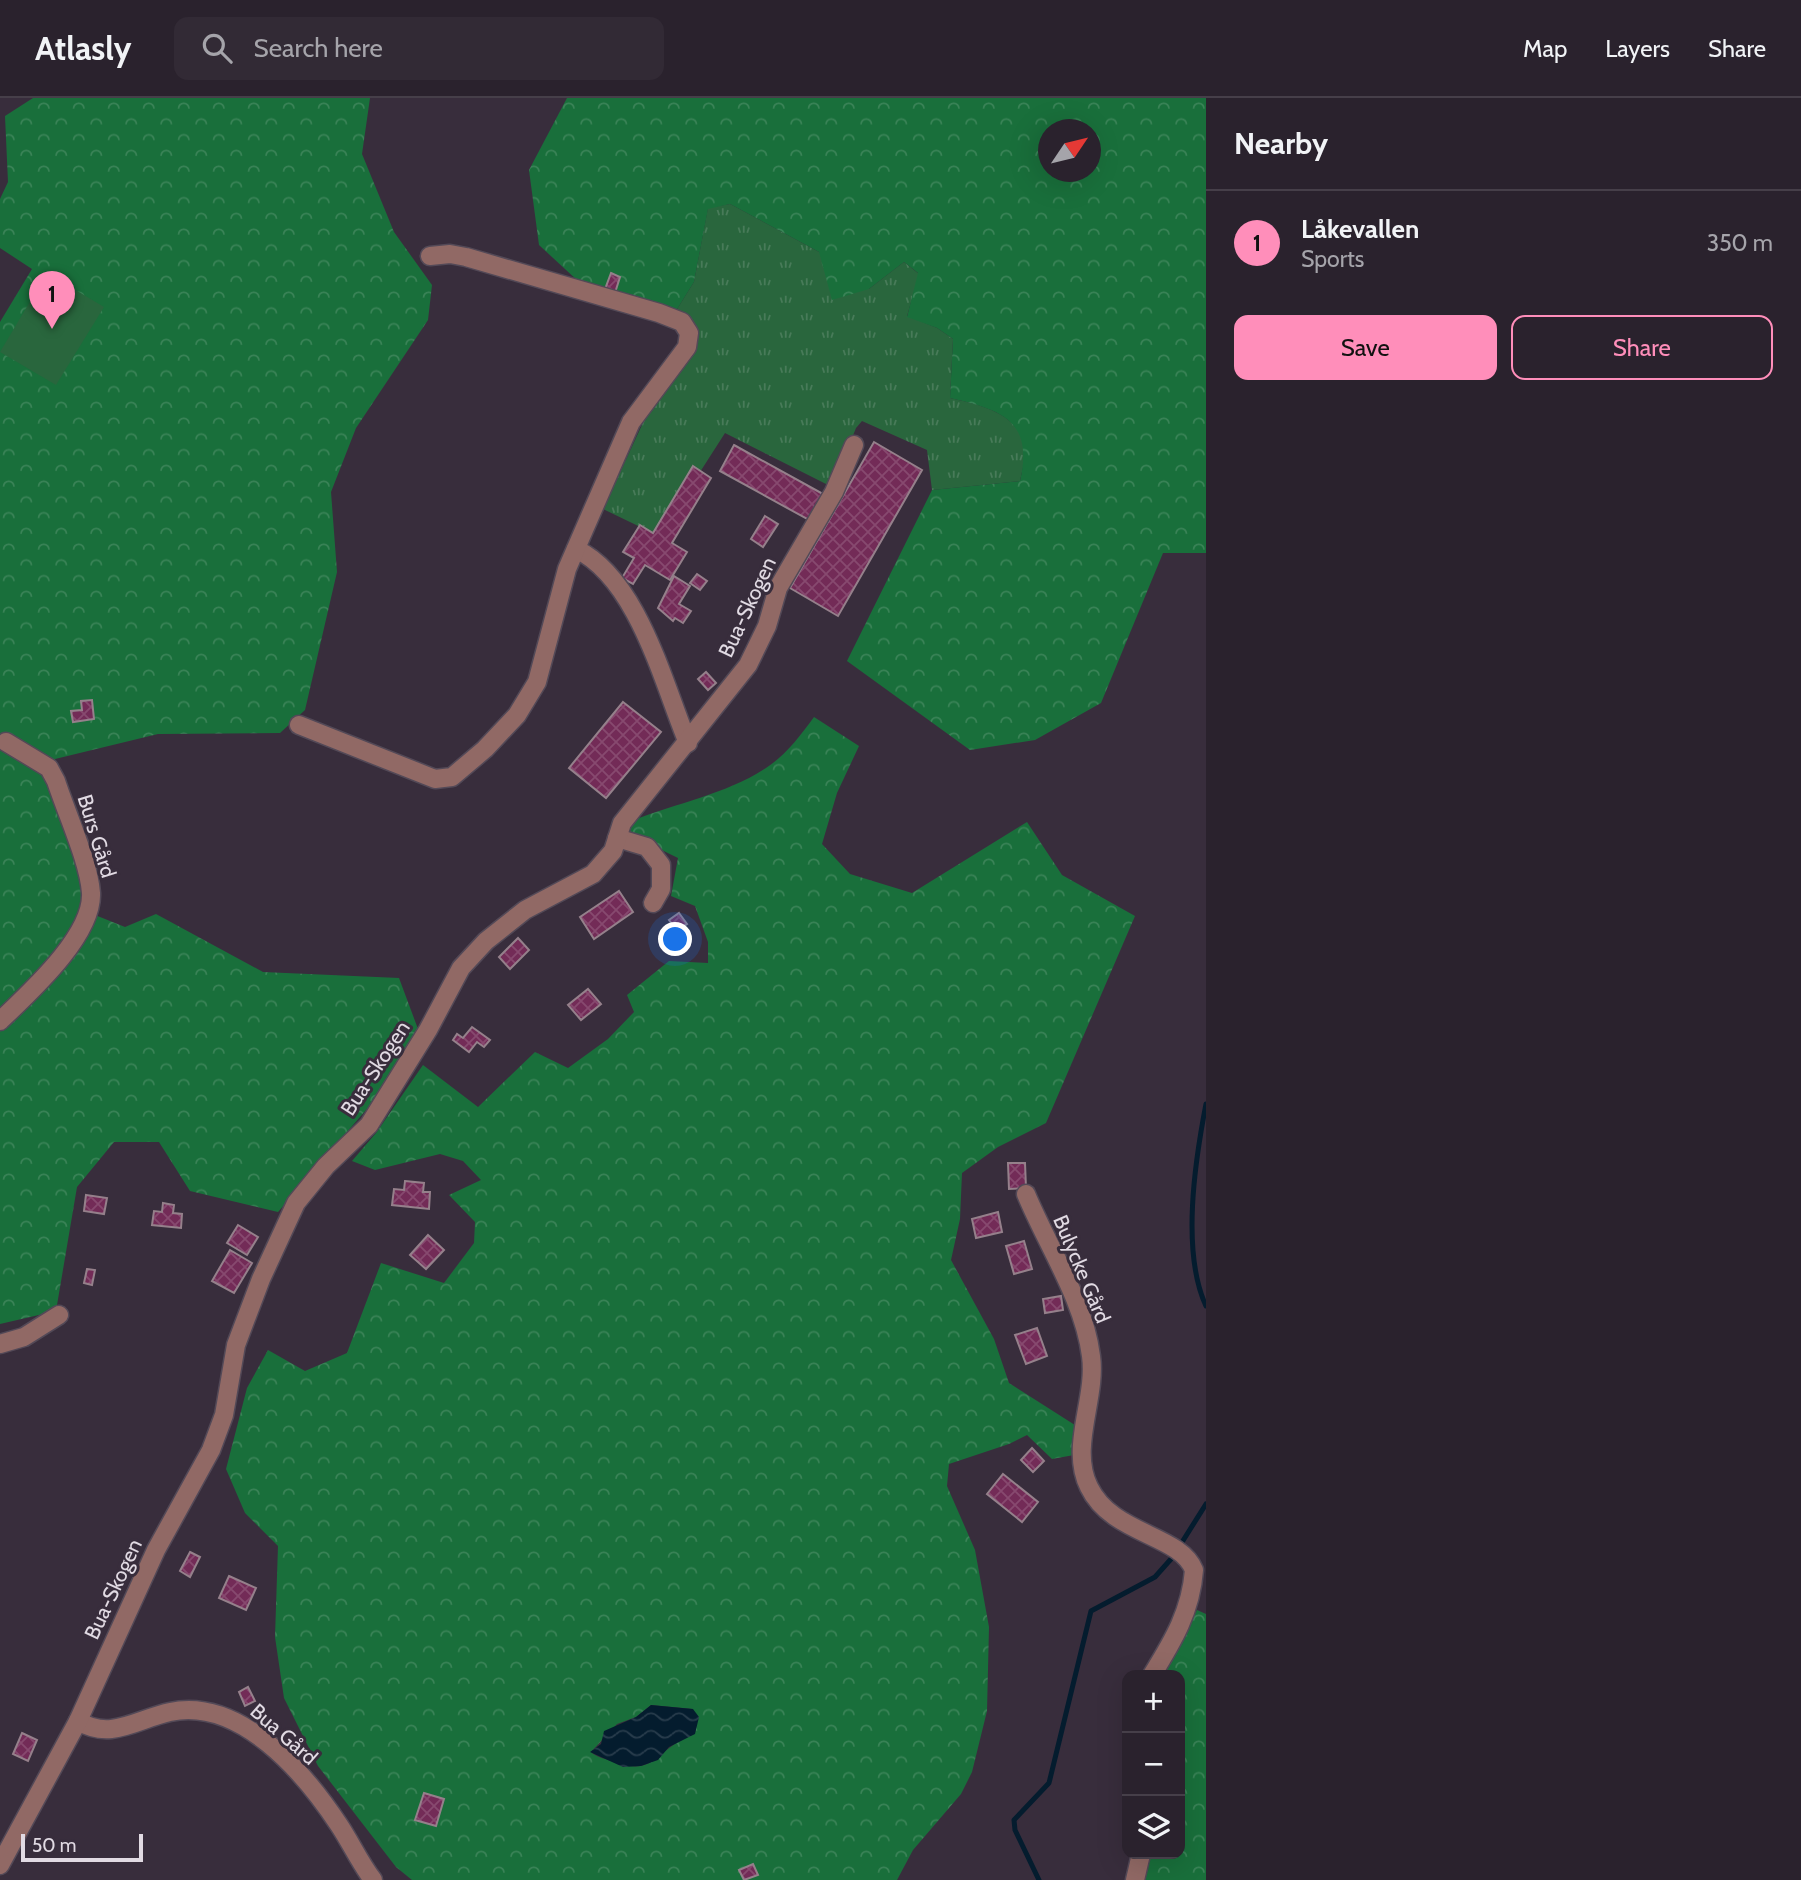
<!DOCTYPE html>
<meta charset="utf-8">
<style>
:root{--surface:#2a222d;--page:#322a35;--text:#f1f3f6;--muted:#a5a4aa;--line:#463f49;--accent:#ff8eba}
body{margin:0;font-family:Cabin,sans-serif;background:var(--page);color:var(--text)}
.controls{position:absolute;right:21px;bottom:21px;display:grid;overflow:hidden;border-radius:14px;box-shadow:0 7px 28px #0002}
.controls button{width:63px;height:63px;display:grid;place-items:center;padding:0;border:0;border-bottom:2px solid var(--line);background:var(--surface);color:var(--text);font:35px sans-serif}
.compass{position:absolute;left:1038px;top:21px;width:63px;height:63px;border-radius:50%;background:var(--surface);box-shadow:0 7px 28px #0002;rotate:55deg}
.scale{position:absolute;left:21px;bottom:18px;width:122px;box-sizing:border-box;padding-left:7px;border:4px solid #e1dae3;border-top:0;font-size:19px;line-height:24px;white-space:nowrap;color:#e1dae3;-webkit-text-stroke:5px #382d3c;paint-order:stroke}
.you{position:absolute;left:676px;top:842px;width:24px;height:24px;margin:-18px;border:5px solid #fff;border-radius:50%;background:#1a73e8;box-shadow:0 0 0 10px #1a73e833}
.badge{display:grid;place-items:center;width:46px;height:46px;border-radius:50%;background:var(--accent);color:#111;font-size:23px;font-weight:700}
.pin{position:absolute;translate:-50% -58px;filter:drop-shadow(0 2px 4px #0008)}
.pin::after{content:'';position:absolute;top:37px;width:24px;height:21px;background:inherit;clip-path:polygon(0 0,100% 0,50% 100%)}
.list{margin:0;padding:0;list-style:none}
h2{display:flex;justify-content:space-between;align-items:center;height:91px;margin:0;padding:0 28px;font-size:30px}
h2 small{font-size:23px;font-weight:400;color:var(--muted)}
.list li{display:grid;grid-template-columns:46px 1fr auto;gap:21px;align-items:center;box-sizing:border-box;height:105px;padding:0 28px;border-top:2px solid var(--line)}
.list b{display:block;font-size:26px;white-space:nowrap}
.list p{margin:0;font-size:23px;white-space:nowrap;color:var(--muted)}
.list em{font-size:23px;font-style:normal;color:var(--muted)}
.actions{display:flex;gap:14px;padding:21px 28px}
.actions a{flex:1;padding:16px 0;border:2px solid var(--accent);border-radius:14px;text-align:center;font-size:24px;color:var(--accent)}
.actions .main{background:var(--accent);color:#111}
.icon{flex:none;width:38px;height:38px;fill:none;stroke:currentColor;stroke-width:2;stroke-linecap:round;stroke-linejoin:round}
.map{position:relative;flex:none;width:1206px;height:1782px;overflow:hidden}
header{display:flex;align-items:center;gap:42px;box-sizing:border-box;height:98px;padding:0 35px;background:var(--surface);border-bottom:2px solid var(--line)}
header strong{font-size:33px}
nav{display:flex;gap:38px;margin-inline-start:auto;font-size:24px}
.search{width:490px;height:63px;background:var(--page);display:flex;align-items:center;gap:18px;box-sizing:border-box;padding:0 24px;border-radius:14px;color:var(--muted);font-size:26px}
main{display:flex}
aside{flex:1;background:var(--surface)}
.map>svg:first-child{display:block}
.grass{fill:url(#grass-tufts)}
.forest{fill:url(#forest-crowns);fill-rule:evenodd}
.pitch{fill:#29663d}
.water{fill:url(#water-waves)}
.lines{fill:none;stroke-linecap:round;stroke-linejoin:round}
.stream{stroke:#041c2e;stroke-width:5}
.building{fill:url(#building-cross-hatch);stroke:#95808b;stroke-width:2}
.minor-casing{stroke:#534957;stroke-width:21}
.minor{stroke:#916965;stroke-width:18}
.labels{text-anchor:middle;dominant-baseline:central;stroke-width:6;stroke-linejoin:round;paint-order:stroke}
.street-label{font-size:21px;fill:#e1dae3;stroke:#382d3c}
</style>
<header>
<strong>Atlasly</strong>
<div class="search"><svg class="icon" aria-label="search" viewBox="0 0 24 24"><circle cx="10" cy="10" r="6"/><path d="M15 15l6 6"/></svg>Search here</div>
<nav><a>Map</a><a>Layers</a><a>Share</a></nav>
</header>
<main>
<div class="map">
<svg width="1206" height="1782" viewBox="0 0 1206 1782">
<defs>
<pattern id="grass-tufts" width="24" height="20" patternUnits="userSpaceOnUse" patternTransform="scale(1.75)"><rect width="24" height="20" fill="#29663d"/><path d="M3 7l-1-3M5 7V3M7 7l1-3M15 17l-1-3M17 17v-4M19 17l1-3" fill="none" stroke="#487b59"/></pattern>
<pattern id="forest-crowns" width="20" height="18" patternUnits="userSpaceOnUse" patternTransform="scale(1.75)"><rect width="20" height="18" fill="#196f3b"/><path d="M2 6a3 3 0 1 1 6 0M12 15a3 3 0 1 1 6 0" fill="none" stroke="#3a8357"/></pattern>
<pattern id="water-waves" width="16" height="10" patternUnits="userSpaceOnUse" patternTransform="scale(1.75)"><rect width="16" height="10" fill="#041c2e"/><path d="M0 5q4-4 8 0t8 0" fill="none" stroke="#283c4c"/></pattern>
<pattern id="building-cross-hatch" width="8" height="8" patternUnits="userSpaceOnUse" patternTransform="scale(1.75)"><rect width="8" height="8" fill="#732b57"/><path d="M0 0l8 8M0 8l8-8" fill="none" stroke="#87496f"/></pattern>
</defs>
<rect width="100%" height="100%" fill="#382d3c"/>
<!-- grass -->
<path class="grass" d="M 730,106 L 819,154 L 869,191 L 904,164 L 919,176 L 907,218 L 937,230 L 953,241 L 950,300 C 977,306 1020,315 1025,350 C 1026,359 1022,373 1020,383 L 932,392 L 927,352 L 862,323 L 856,330 L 832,389 L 725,335 L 659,438 L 603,411 L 648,314 L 694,245 L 676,213 L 694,184 L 708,110 Z"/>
<!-- forest -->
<g class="forest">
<path d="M 33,0 L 370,0 L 362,56 L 394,134 L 432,187 L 428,222 L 356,330 L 331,394 L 337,474 L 305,612 L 280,635 L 158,636 L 55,661 L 96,798 L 95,817 L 125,829 L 156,816 L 263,874 L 399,880 L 418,931 L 385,990 L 278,1114 L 190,1093 L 159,1044 L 114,1044 L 77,1089 L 56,1213 L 0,1226 L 0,224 L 32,171 L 0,150 L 0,101 L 8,84 L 5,18 Z"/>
<path d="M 567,0 L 1206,0 L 1206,455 L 1163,455 L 1101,605 L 1035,642 L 970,652 L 847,563 L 932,392 L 1020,383 C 1034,322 1001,312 950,300 L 953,241 L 937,230 L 907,219 L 918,175 L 904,164 L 869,191 L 832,202 L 819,154 L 730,106 L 708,111 L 694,184 L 676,213 L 578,183 L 539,147 L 529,72 ZM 1048,32 L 1090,32 L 1090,74 L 1048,74 Z"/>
<path d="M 814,619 L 859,648 L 837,695 L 822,746 L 850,776 L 912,795 L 1027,724 L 1062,777 L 1135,818 L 1046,1025 L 998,1049 L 962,1075 L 960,1121 L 951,1162 L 994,1241 L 1009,1285 L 1078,1329 L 1074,1357 L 1052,1361 L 1027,1337 L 1009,1346 L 949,1366 L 947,1388 L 975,1452 L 989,1529 L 987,1613 L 972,1674 L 961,1696 L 913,1752 L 897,1782 L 412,1782 L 396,1769 L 318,1668 L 284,1600 L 275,1539 L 278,1448 L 245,1415 L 226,1371 L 247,1290 L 268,1252 L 305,1273 L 347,1255 L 381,1165 L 444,1185 L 474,1145 L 475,1124 L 449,1097 L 481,1082 L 463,1063 L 440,1056 L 375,1072 L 352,1063 L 376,1035 L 423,967 L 478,1009 L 535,954 L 568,970 L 608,941 L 634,914 L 627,897 L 669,863 L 708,865 L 708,844 L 695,808 L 671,798 L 678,760 L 629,736 L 634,722 C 677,705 727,696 766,670 C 786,657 800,638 814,619 ZM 651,1607 L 693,1611 L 683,1641 C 651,1659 652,1678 611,1663 C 603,1660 596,1659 591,1654 L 617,1626 L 636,1619 Z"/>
<path d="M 1197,1512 L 1206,1516 L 1206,1782 L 1144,1782 L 1149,1756 L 1180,1756 L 1180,1577 L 1161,1577 Z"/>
</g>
<!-- pitch -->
<path class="pitch" d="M 47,175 L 104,209 L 56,287 L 0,254 Z"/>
<!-- water -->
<path class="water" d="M 651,1607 L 693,1611 L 699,1619 L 695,1636 L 669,1649 L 658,1662 L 641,1668 L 623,1669 L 590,1654 L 601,1646 L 604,1633 L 636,1619 Z"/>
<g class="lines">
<!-- stream -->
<g class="stream">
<path d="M 1206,1006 C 1195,1063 1181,1154 1206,1208"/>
<path d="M 1179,1449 L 1206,1406"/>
<path d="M 1039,1782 L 1015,1732 L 1014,1722 L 1049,1685 L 1091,1513 L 1155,1479 L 1171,1461"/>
</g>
</g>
<!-- building -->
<g class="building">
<path d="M 611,175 L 620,179 L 614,198 L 604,194 Z"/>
<path d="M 874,344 L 922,372 L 838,518 L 790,490 Z"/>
<path d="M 734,347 L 823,396 L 809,422 L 720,373 Z"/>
<path d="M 693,368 L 711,380 L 672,445 L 687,454 L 670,482 L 645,467 L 633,486 L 622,480 L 634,460 L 623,454 L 640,427 L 653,435 Z"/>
<path d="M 765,418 L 778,426 L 763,449 L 751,441 Z"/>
<path d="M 697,476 L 707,483 L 700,492 L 690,485 Z"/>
<path d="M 674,478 L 690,488 L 679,506 L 691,513 L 683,525 L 675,520 L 673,523 L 658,510 Z"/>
<path d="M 706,574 L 716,585 L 708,592 L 698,581 Z"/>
<path d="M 92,602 L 94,621 L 73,624 L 71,613 L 82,612 L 81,603 Z"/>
<path d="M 623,604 L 661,634 L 606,700 L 569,670 Z"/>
<path d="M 619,793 L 633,814 L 594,841 L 580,819 Z"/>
<path d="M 679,815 L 687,826 L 677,833 L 669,822 Z"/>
<path d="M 518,840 L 529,852 L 510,871 L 499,859 Z"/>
<path d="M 588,891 L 601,906 L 581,922 L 568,907 Z"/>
<path d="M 472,929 L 490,942 L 484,949 L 477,944 L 469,954 L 453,942 L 457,936 L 463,940 Z"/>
<path d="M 1008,1065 L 1025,1065 L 1026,1090 L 1009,1091 Z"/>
<path d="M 405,1083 L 424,1085 L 423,1094 L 430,1094 L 429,1111 L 392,1107 L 394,1091 L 404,1092 Z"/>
<path d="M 86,1097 L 107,1100 L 104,1116 L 84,1113 Z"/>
<path d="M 163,1105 L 174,1107 L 173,1115 L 182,1116 L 181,1130 L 152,1127 L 154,1113 L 162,1114 Z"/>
<path d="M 998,1114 L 1002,1134 L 976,1140 L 972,1121 Z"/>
<path d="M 238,1127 L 258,1139 L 247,1157 L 227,1145 Z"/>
<path d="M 428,1137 L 444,1152 L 426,1171 L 410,1157 Z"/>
<path d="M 1024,1143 L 1032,1171 L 1014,1176 L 1006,1148 Z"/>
<path d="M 230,1152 L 252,1165 L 234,1195 L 212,1183 Z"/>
<path d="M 87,1171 L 95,1172 L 92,1187 L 84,1185 Z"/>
<path d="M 1061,1198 L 1063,1212 L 1045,1215 L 1043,1201 Z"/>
<path d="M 1037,1230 L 1047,1258 L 1026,1266 L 1015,1237 Z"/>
<path d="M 1032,1350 L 1044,1363 L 1033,1374 L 1021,1362 Z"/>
<path d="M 1003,1376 L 1038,1404 L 1022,1424 L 987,1396 Z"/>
<path d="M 190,1454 L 200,1459 L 190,1479 L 180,1473 Z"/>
<path d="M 229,1478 L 256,1490 L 246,1512 L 219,1500 Z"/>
<path d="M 248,1589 L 255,1603 L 245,1608 L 239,1594 Z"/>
<path d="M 22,1635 L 37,1642 L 28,1663 L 13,1656 Z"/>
<path d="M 424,1695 L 444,1701 L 436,1728 L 415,1722 Z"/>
<path d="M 753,1766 L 758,1777 L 744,1782 L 739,1772 Z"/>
</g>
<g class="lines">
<defs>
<g id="minor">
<path d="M 576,451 C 638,481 663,585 688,645"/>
<path d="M 299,627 L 435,681 L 452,679 L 485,651 L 517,617 L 537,584 L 567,471 L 631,324 L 687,249 L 689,235 L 682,224 L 659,215 L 466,159 L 450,156 L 430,158"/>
<path d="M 617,740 L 647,749 L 661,767 L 661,791 L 653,805"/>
<path d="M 0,923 C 29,895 93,838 91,795 C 89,764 66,714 56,683 L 49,670 L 6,644"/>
<path d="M 1026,1096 C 1047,1147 1084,1202 1091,1258 C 1097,1300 1069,1349 1089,1389 C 1112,1437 1180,1436 1194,1472 C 1191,1513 1173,1543 1152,1577"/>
<path d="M 0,1246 L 24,1239 L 59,1217"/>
<path d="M 78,1623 C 111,1643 137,1621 170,1614 C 240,1599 304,1674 339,1727 C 351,1745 360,1765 373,1782"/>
<path d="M 0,1767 L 78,1623 L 156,1452 L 211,1352 L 224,1317 L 236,1247 L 261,1181 L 296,1105 L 326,1068 L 369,1027 L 428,932 L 461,870 L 486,843 L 525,812 L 593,776 L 613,753 L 622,725 L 748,567 L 767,528 L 778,490 L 834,394 L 854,347"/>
<path d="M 1135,1782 L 1141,1756"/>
</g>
</defs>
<!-- minor casing -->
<use href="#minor" class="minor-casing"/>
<!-- minor -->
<use href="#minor" class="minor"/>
</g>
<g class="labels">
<!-- street labels -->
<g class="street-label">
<text transform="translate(747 509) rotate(-65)">Bua-Skogen</text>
<text transform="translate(97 738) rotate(73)">Burs Gård</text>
<text transform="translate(375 970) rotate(-57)">Bua-Skogen</text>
<text transform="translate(1082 1171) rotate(67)">Bulycke Gård</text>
<text transform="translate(113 1491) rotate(-65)">Bua-Skogen</text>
<text transform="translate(284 1636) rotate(41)">Bua Gård</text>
</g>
</g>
</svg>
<div class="controls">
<button>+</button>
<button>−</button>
<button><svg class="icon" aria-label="layers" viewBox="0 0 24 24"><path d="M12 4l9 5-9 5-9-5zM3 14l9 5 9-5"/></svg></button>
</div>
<svg class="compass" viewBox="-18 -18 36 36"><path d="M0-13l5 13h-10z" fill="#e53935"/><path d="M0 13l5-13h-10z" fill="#a5a4aa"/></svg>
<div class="scale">50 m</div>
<div class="you"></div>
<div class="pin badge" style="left:52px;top:231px">1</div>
</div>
<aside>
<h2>Nearby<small></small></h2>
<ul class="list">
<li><span class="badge">1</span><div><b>Låkevallen</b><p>Sports</p></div><em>350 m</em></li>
</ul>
<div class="actions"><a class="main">Save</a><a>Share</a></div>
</aside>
</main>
